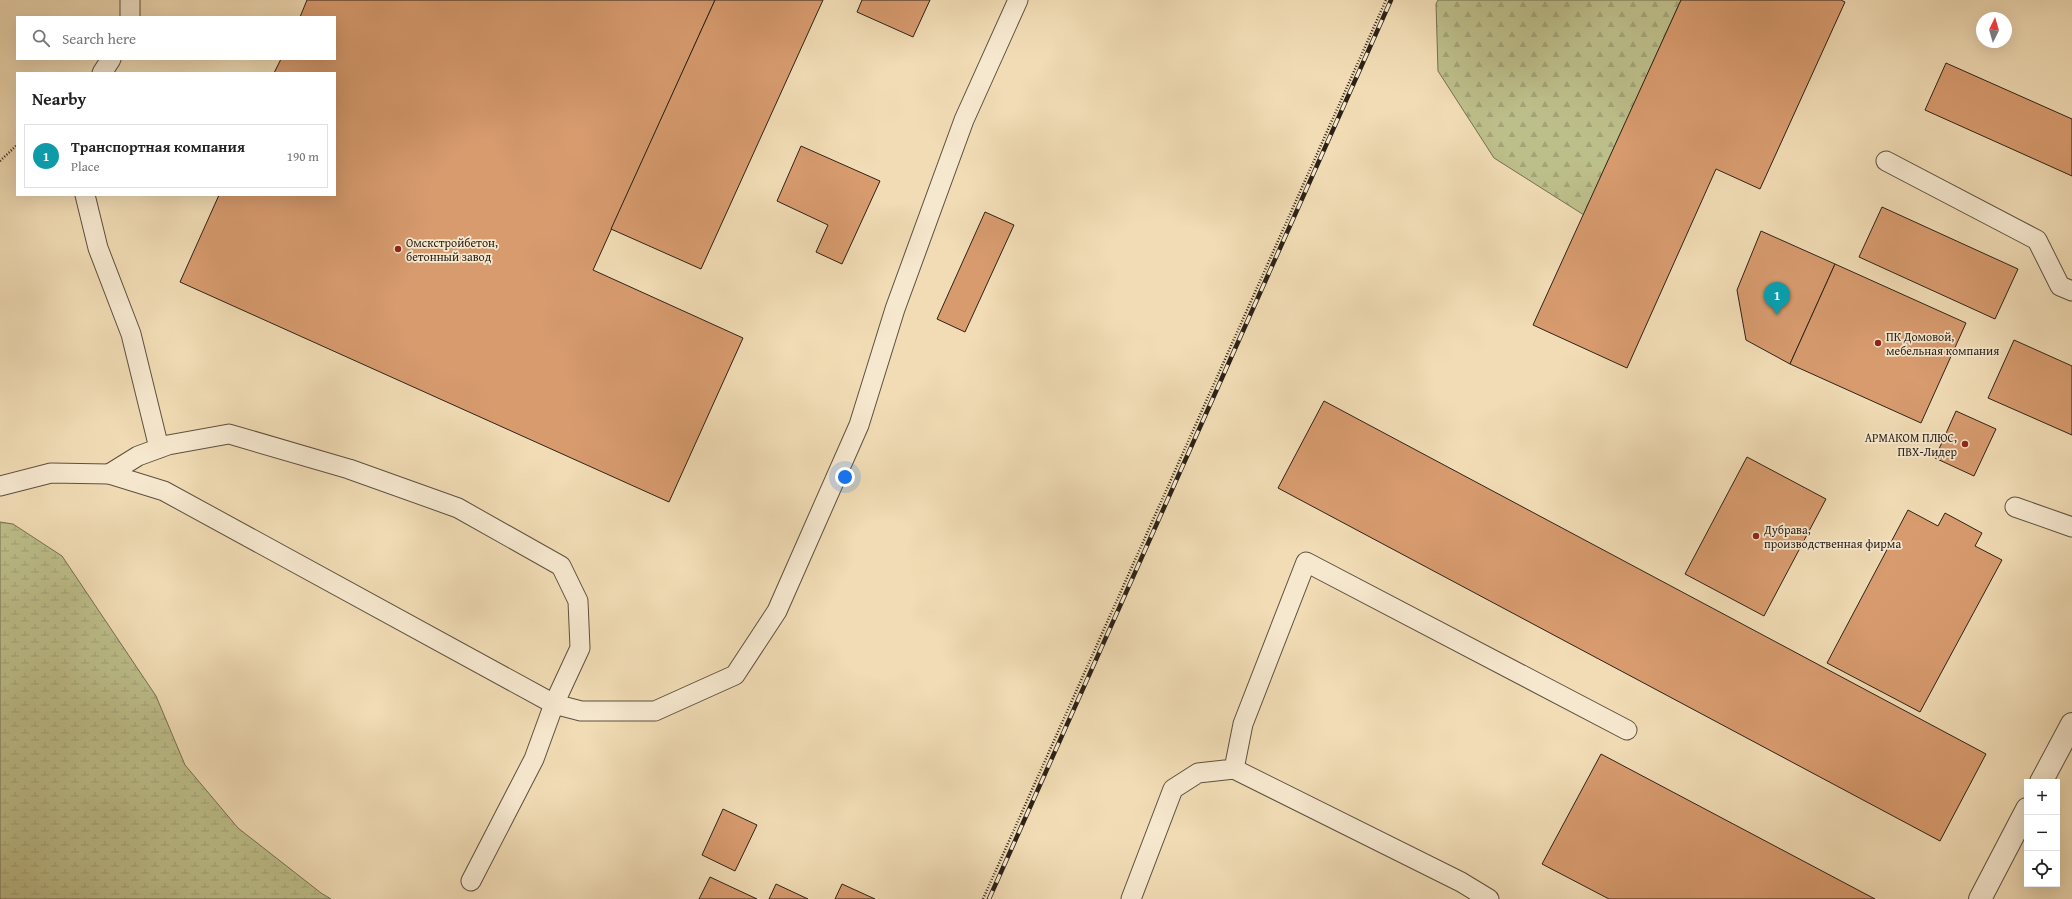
<!DOCTYPE html>
<meta charset="utf-8">
<style>
:root{--surface:#fff;--page:#f6f6f6;--text:#222;--muted:#767676;--line:#e0e0e0;--accent:#2563eb}
body{margin:0;font-family:"Gentium Book Plus",serif;background:var(--page);color:var(--text)}
.controls{position:absolute;right:12px;bottom:12px;display:grid;overflow:hidden;border-radius:0px;box-shadow:0 4px 16px #0002}
.controls button{width:36px;height:36px;display:grid;place-items:center;padding:0;border:0;border-bottom:1px solid var(--line);background:var(--surface);color:var(--text);font:20px sans-serif}
.compass{position:absolute;left:1976px;top:12px;width:36px;height:36px;border-radius:50%;background:var(--surface);box-shadow:0 4px 16px #0002;rotate:5deg}
.you{position:absolute;left:845px;top:477px;width:14px;height:14px;margin:-10px;border:3px solid #fff;border-radius:50%;background:#1a73e8;box-shadow:0 0 0 6px #1a73e833}
.badge{display:grid;place-items:center;width:26px;height:26px;border-radius:50%;background:var(--accent);color:#fff;font-size:13px;font-weight:700}
.pin{position:absolute;translate:-50% -33px;filter:drop-shadow(0 1px 2px #0008)}
.pin::after{content:'';position:absolute;top:21px;width:14px;height:12px;background:inherit;clip-path:polygon(0 0,100% 0,50% 100%)}
.list{margin:0;padding:0;list-style:none}
h2{display:flex;justify-content:space-between;align-items:center;height:52px;margin:0;padding:0 16px;font-size:17px}
h2 small{font-size:13px;font-weight:400;color:var(--muted)}
.list li{display:grid;grid-template-columns:26px 1fr auto;gap:12px;align-items:center;box-sizing:border-box;height:64px;margin:0 8px 8px;padding:0 8px;border:1px solid var(--line);border-radius:0px}
.list b{display:block;font-size:15px;white-space:nowrap}
.list p{margin:0;font-size:13px;white-space:nowrap;color:var(--muted)}
.list em{font-size:13px;font-style:normal;color:var(--muted)}
.icon{flex:none;width:22px;height:22px;fill:none;stroke:currentColor;stroke-width:2;stroke-linecap:round;stroke-linejoin:round}
.map{position:relative;flex:none;width:2072px;height:899px;overflow:hidden}
.search{position:absolute;background:var(--surface);box-shadow:0 4px 16px #0002;left:16px;top:16px;width:320px;height:44px;display:flex;align-items:center;gap:10px;box-sizing:border-box;padding:0 14px;border-radius:0px;color:var(--muted);font-size:15px}
.panel{position:absolute;background:var(--surface);box-shadow:0 4px 16px #0002;left:16px;top:72px;width:320px;height:124px;border-radius:0px}
.map>svg:first-child{display:block}
.forest{fill:url(#forest-firs);stroke:#757052}
.wetland{fill:url(#wetland-marsh);stroke:#757052}
.building{fill:#d79b6e;stroke:#2d2218}
.lines{fill:none;stroke-linecap:round;stroke-linejoin:round}
.service-casing{stroke:#5e503f;stroke-width:21}
.minor-casing{stroke:#5e503f;stroke-width:24}
.path{stroke:#2d2218;stroke-width:2.5;stroke-dasharray:1 2;stroke-linecap:butt}
.service{stroke:#f6e8cf;stroke-width:19}
.minor{stroke:#f6e8cf;stroke-width:22}
.rail-casing{stroke:#2d2218;stroke-width:4.5}
.rail{stroke:#f6e8cf;stroke-width:3;stroke-dasharray:9;stroke-linecap:butt}
.poi-dot{fill:#8f2418;stroke:#f6e8cf;stroke-width:1.5}
.labels{text-anchor:middle;dominant-baseline:central;stroke-width:3.5;stroke-linejoin:round;paint-order:stroke}
.poi-label{font-size:12px;fill:#2d2218;stroke:#f6e8cf;text-anchor:start}
</style>
<div class="map">
<svg width="2072" height="899" viewBox="0 0 2072 899">
<defs>
<pattern id="forest-firs" width="22" height="20" patternUnits="userSpaceOnUse"><rect width="22" height="20" fill="#bdbf8b"/><path d="M5 1l3.5 6h-7zM16 11l3.5 6h-7z" fill="#a3a477"/></pattern>
<pattern id="wetland-marsh" width="20" height="14" patternUnits="userSpaceOnUse"><rect width="20" height="14" fill="#bdbf8b"/><path d="M1 5h8M5 5V1M11 12h8M15 12V8" fill="none" stroke="#a3a477"/></pattern>
</defs>
<rect width="100%" height="100%" fill="#f1dcb5"/>
<filter id="stains"><feTurbulence type="fractalNoise" baseFrequency=".005" numOctaves="4"/><feColorMatrix values="0 0 0 0 .2 0 0 0 0 .09 0 0 0 0 .02 0 0 0 .5 -.17"/></filter>
<radialGradient id="worn" r=".72"><stop offset=".6" stop-color="#630" stop-opacity="0"/><stop offset="1" stop-color="#630" stop-opacity=".3"/></radialGradient>
<!-- forest -->
<path class="forest" d="M 1438,0 L 1681,0 L 1584,215 L 1494,158 L 1438,71 L 1436,4 Z"/>
<!-- wetland -->
<path class="wetland" d="M 0,522 L 13,524 L 62,556 L 156,696 L 185,765 L 238,828 L 321,893 L 331,899 L 0,899 Z"/>
<!-- building -->
<g class="building">
<path d="M 307,0 L 715,0 L 593,270 L 743,338 L 669,502 L 180,282 L 219,195 L 335,195 L 335,73 L 274,73 L 281,59 L 335,59 L 335,17 L 300,17 Z"/>
<path d="M 715,0 L 823,0 L 701,269 L 611,229 Z"/>
<path d="M 862,0 L 930,0 L 913,37 L 857,12 Z"/>
<path d="M 1681,0 L 1841,0 L 1845,2 L 1760,189 L 1716,169 L 1627,368 L 1533,325 Z"/>
<path d="M 1946,63 L 2072,119 L 2072,176 L 1925,110 Z"/>
<path d="M 801,146 L 880,181 L 842,264 L 816,252 L 828,225 L 777,201 Z"/>
<path d="M 1882,207 L 2018,269 L 1995,319 L 1859,257 Z"/>
<path d="M 985,212 L 1014,225 L 965,332 L 937,319 Z"/>
<path d="M 1761,231 L 1835,264 L 1790,364 L 1746,340 L 1737,290 Z"/>
<path d="M 1835,264 L 1966,323 L 1921,423 L 1790,364 Z"/>
<path d="M 2014,340 L 2072,366 L 2072,435 L 1988,398 Z"/>
<path d="M 1324,401 L 1986,754 L 1940,841 L 1278,488 Z"/>
<path d="M 1956,411 L 1996,429 L 1974,476 L 1935,458 Z"/>
<path d="M 1747,457 L 1826,499 L 1764,616 L 1685,574 Z"/>
<path d="M 1908,510 L 1938,526 L 1945,513 L 1982,533 L 1975,546 L 2002,560 L 1920,712 L 1827,663 Z"/>
<path d="M 1601,754 L 1875,899 L 1609,899 L 1542,864 Z"/>
<path d="M 723,809 L 757,825 L 735,871 L 702,855 Z"/>
<path d="M 710,877 L 757,899 L 699,899 Z"/>
<path d="M 776,884 L 808,899 L 769,899 Z"/>
<path d="M 842,884 L 875,899 L 835,899 Z"/>
</g>
<g class="lines">
<defs>
<g id="service">
<path d="M 130,0 L 130,17"/>
<path d="M 102,73 L 111,59"/>
<path d="M 1886,161 L 2037,240 L 2060,286 L 2072,291"/>
<path d="M 85,195 L 98,248 L 131,334 L 159,448"/>
<path d="M 109,474 L 138,456 L 168,445 L 229,434 L 349,469 L 458,508 L 561,566 L 578,601 L 580,648 L 554,704 L 534,759 L 471,881"/>
<path d="M 0,486 L 51,473 L 109,474 L 164,491 L 554,704 L 581,711 L 655,711 L 735,675 L 777,611 L 859,425 L 895,309 L 964,120 L 1018,0"/>
<path d="M 2015,507 L 2072,527"/>
<path d="M 1234,769 L 1461,882 L 1489,899"/>
<path d="M 1131,899 L 1173,789 L 1198,773 L 1234,769 L 1243,724 L 1306,562 L 1627,730"/>
</g>
<g id="minor">
<path d="M 2041,782 L 2072,724"/>
<path d="M 1980,899 L 2027,809"/>
</g>
</defs>
<!-- service casing -->
<use href="#service" class="service-casing"/>
<!-- minor casing -->
<use href="#minor" class="minor-casing"/>
<!-- path -->
<g class="path">
<path d="M 0,161 L 17,145"/>
<path d="M 983,899 L 1386,0"/>
</g>
<!-- service -->
<use href="#service" class="service"/>
<!-- minor -->
<use href="#minor" class="minor"/>
<defs>
<path id="rail" d="M 989,899 L 1391,0"/>
</defs>
<!-- rail casing -->
<use href="#rail" class="rail-casing"/>
<!-- rail -->
<use href="#rail" class="rail"/>
</g>
<!-- markers -->
<g class="poi-dot">
<circle cx="398" cy="249" r="4"/>
<circle cx="1878" cy="343" r="4"/>
<circle cx="1965" cy="444" r="4"/>
<circle cx="1756" cy="536" r="4"/>
</g>
<g class="labels">
<!-- poi labels -->
<g class="poi-label">
<text x="406" y="242">Омскстройбетон,<tspan x="406" dy="14">бетонный завод</tspan></text>
<text x="1886" y="336">ПК Домовой,<tspan x="1886" dy="14">мебельная компания</tspan></text>
<text x="1957" y="437" text-anchor="end">АРМАКОМ ПЛЮС,<tspan x="1957" dy="14">ПВХ-Лидер</tspan></text>
<text x="1764" y="529">Дубрава,<tspan x="1764" dy="14">производственная фирма</tspan></text>
</g>
</g>
<rect width="100%" height="100%" filter="url(#stains)"/>
<rect width="100%" height="100%" fill="url(#worn)"/>
</svg>
<div class="controls">
<button>+</button>
<button>−</button>
<button><svg class="icon" aria-label="locate" viewBox="0 0 24 24"><circle cx="12" cy="12" r="6"/><path d="M12 2v4M12 18v4M2 12h4M18 12h4"/></svg></button>
</div>
<svg class="compass" viewBox="-18 -18 36 36"><path d="M0-13l5 13h-10z" fill="#e53935"/><path d="M0 13l5-13h-10z" fill="#767676"/></svg>
<div class="you"></div>
<div class="pin badge" style="left:1777px;top:315px;background:#0f9aa8">1</div>
<div class="search"><svg class="icon" aria-label="search" viewBox="0 0 24 24"><circle cx="10" cy="10" r="6"/><path d="M15 15l6 6"/></svg>Search here</div>
<section class="panel">
<h2>Nearby<small></small></h2>
<ul class="list">
<li><span class="badge" style="background:#0f9aa8">1</span><div><b>Транспортная компания</b><p>Place</p></div><em>190 m</em></li>
</ul>
</section>
</div>
